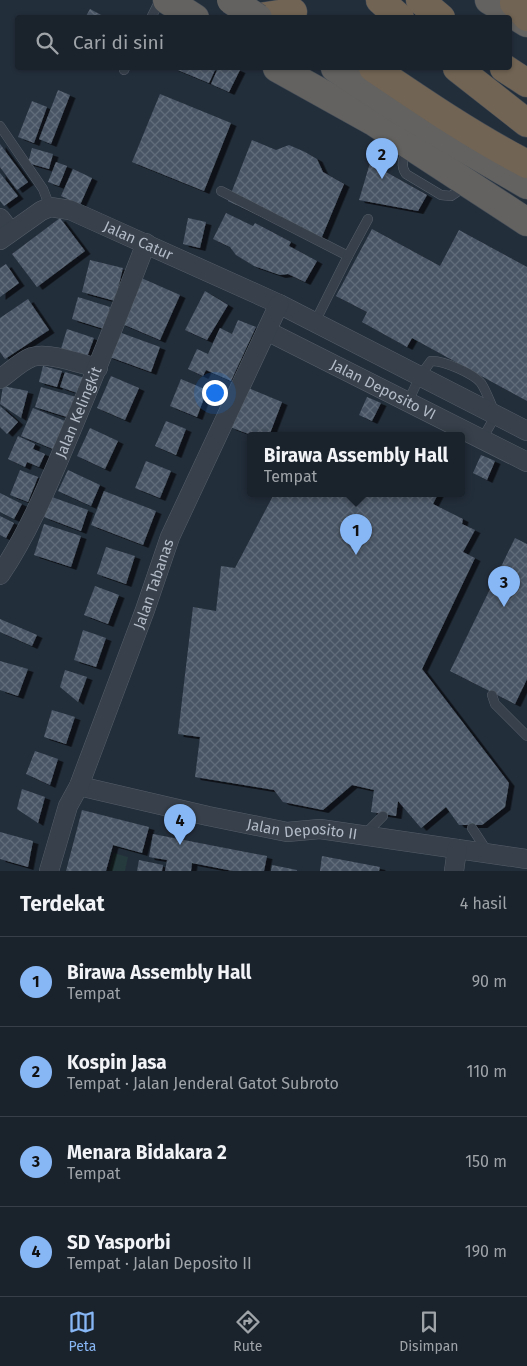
<!DOCTYPE html>
<html lang="id">
<meta charset="utf-8">
<style>
:root{--surface:#1a222c;--page:#272f38;--text:#f1f3f6;--muted:#9fa4a9;--line:#383f48;--accent:#88b7f6}
body{margin:0;font-family:"Fira Sans",sans-serif;background:var(--page);color:var(--text)}
.you{position:absolute;left:214px;top:392px;width:18px;height:18px;margin:-12px;border:4px solid #fff;border-radius:50%;background:#1a73e8;box-shadow:0 0 0 8px #1a73e833}
.badge{display:grid;place-items:center;width:32px;height:32px;border-radius:50%;background:var(--accent);color:#111;font-size:16px;font-weight:700}
.pin{position:absolute;translate:-50% -41px;filter:drop-shadow(0 1px 2px #0008)}
.pin::after{content:'';position:absolute;top:26px;width:18px;height:15px;background:inherit;clip-path:polygon(0 0,100% 0,50% 100%)}
.popup{position:absolute;left:247px;top:432px;width:218px;height:65px;box-sizing:border-box;display:grid;place-content:center;border-radius:5px;background:var(--surface);filter:drop-shadow(0 1px 4px #0005);font-size:16px;white-space:nowrap;color:var(--muted)}
.popup b{font-size:19px;color:var(--text)}
.popup::after{content:'';position:absolute;left:50%;top:100%;margin-left:-10px;border:10px solid transparent;border-top-color:var(--surface)}
.list{margin:0;padding:0;list-style:none}
h2{display:flex;justify-content:space-between;align-items:center;height:65px;margin:0;padding:0 20px;font-size:21px}
h2 small{font-size:16px;font-weight:400;color:var(--muted)}
.list li{display:grid;grid-template-columns:32px 1fr auto;gap:15px;align-items:center;box-sizing:border-box;height:90px;padding:0 20px;border-top:1px solid var(--line)}
.list b{display:block;font-size:19px;white-space:nowrap}
.list p{margin:0;font-size:16px;white-space:nowrap;color:var(--muted)}
.list em{font-size:16px;font-style:normal;color:var(--muted)}
.icon{flex:none;width:28px;height:28px;fill:none;stroke:currentColor;stroke-width:2;stroke-linecap:round;stroke-linejoin:round}
.map{position:relative;flex:none;width:527px;height:871px;overflow:hidden}
.search{position:absolute;background:var(--surface);box-shadow:0 1px 4px #0004;left:15px;right:15px;top:15px;height:55px;display:flex;align-items:center;gap:12px;box-sizing:border-box;padding:0 18px;border-radius:5px;color:var(--muted);font-size:19px}
.sheet{height:425px;background:var(--surface)}
nav{display:flex;justify-content:space-around;align-items:center;box-sizing:border-box;height:70px;border-top:1px solid var(--line);background:var(--surface);font-size:14px;color:var(--muted)}
nav a{display:grid;justify-items:center;gap:2px}
nav .on{color:var(--accent)}
.map>svg:first-child{display:block}
.grass{fill:#253a3c}
.building{fill:url(#building-cross-hatch);filter:url(#shadow)}
.lines{fill:none;stroke-linecap:round;stroke-linejoin:round}
.service-casing{stroke:#555e69;stroke-width:10}
.minor-casing{stroke:#555e69;stroke-width:20}
.trunk-casing{stroke:#424b56;stroke-width:29}
.motorway-casing{stroke:#424b56;stroke-width:29}
.service{stroke:#37404b;stroke-width:9}
.minor{stroke:#37404b;stroke-width:19}
.trunk{stroke:#636260;stroke-width:28}
.motorway{stroke:#716454;stroke-width:28}
.trunk-bridge-casing{stroke:#424b56;stroke-width:29;stroke-linecap:butt}
.trunk-bridge{stroke:#636260;stroke-width:28}
.labels{text-anchor:middle;dominant-baseline:central;stroke-width:4.5;stroke-linejoin:round;paint-order:stroke}
.street-label{font-size:15px;fill:#b2bbc7;stroke:#1c2530}
</style>
<div class="map">
<svg width="527" height="871" viewBox="0 0 527 871">
<defs>
<pattern id="building-cross-hatch" width="8" height="8" patternUnits="userSpaceOnUse" patternTransform="scale(1.25)"><rect width="8" height="8" fill="#495565"/><path d="M0 0l8 8M0 8l8-8" fill="none" stroke="#616c7a"/></pattern>
<filter id="shadow"><feDropShadow dx="5.5" dy="3" stdDeviation="0" flood-color="#0009"/></filter>
</defs>
<rect width="100%" height="100%" fill="#232e3b"/>
<!-- grass -->
<path class="grass" d="M 114,853 L 128,857 L 125,871 L 109,871 Z"/>
<!-- building -->
<g class="building">
<path d="M 90,9 L 107,18 L 85,18 Z"/>
<path d="M 173,68 L 216,68 L 209,83 Z"/>
<path d="M 218,68 L 235,68 L 240,70 L 229,92 L 211,84 Z"/>
<path d="M 58,90 L 70,95 L 51,144 L 39,139 Z"/>
<path d="M 160,94 L 231,123 L 204,191 L 132,162 Z"/>
<path d="M 32,101 L 47,107 L 34,143 L 18,137 Z"/>
<path d="M 252,140 L 276,150 L 289,145 L 305,152 L 317,159 L 323,172 L 344,184 L 319,244 L 228,201 Z"/>
<path d="M 0,144 L 28,182 L 17,190 L 0,167 Z"/>
<path d="M 32,148 L 53,154 L 49,169 L 28,163 Z"/>
<path d="M 56,162 L 67,166 L 59,186 L 48,182 Z"/>
<path d="M 370,163 L 427,195 L 418,211 L 359,200 Z"/>
<path d="M 73,169 L 92,178 L 80,205 L 61,196 Z"/>
<path d="M 0,173 L 18,196 L 4,206 L 0,201 Z"/>
<path d="M 226,213 L 253,226 L 255,223 L 291,242 L 289,246 L 317,261 L 305,282 L 288,274 L 280,275 L 254,266 L 236,255 L 230,247 L 213,239 Z"/>
<path d="M 60,218 L 85,251 L 37,287 L 12,254 Z"/>
<path d="M 188,218 L 206,222 L 200,248 L 183,244 Z"/>
<path d="M 372,229 L 440,266 L 459,230 L 527,267 L 527,401 L 412,338 L 407,347 L 362,322 L 367,312 L 336,296 Z"/>
<path d="M 90,260 L 123,268 L 115,301 L 82,292 Z"/>
<path d="M 6,264 L 19,283 L 0,297 L 0,268 Z"/>
<path d="M 139,277 L 180,295 L 160,340 L 120,323 Z"/>
<path d="M 205,291 L 228,305 L 207,340 L 185,330 Z"/>
<path d="M 78,297 L 110,307 L 104,329 L 72,319 Z"/>
<path d="M 28,299 L 49,330 L 5,359 L 0,352 L 0,318 Z"/>
<path d="M 238,320 L 256,327 L 231,381 L 206,370 L 203,376 L 188,369 L 197,349 L 208,354 L 220,328 L 232,334 Z"/>
<path d="M 67,329 L 94,338 L 86,360 L 60,352 Z"/>
<path d="M 116,331 L 160,347 L 151,372 L 107,356 Z"/>
<path d="M 43,366 L 62,371 L 57,387 L 39,382 Z"/>
<path d="M 65,372 L 85,378 L 80,394 L 60,387 Z"/>
<path d="M 111,376 L 139,388 L 125,420 L 97,408 Z"/>
<path d="M 181,379 L 207,390 L 197,417 L 170,406 Z"/>
<path d="M 3,386 L 28,391 L 21,418 L 0,404 Z"/>
<path d="M 41,387 L 76,397 L 70,418 L 35,407 Z"/>
<path d="M 246,387 L 282,402 L 269,436 L 254,436 L 230,427 Z"/>
<path d="M 367,397 L 381,403 L 372,421 L 359,415 Z"/>
<path d="M 0,406 L 18,422 L 7,434 L 0,427 Z"/>
<path d="M 33,408 L 65,421 L 53,449 L 21,436 Z"/>
<path d="M 166,421 L 186,429 L 176,455 L 155,446 Z"/>
<path d="M 90,428 L 118,441 L 105,469 L 77,456 Z"/>
<path d="M 18,436 L 35,444 L 33,449 L 45,454 L 39,467 L 27,462 L 25,467 L 8,459 Z"/>
<path d="M 481,455 L 495,461 L 487,480 L 473,473 Z"/>
<path d="M 146,461 L 171,471 L 160,498 L 135,488 Z"/>
<path d="M 20,470 L 38,477 L 28,502 L 10,495 Z"/>
<path d="M 68,470 L 100,485 L 91,506 L 58,491 Z"/>
<path d="M 104,491 L 156,511 L 143,545 L 91,525 Z"/>
<path d="M 0,493 L 22,504 L 14,519 L 0,512 Z"/>
<path d="M 274,494 L 438,494 L 433,504 L 463,519 L 462,524 L 475,530 L 463,552 L 475,558 L 422,669 L 509,783 L 505,807 L 482,825 L 459,825 L 446,807 L 421,828 L 398,801 L 396,816 L 371,812 L 374,790 L 352,785 L 323,810 L 283,802 L 274,790 L 195,777 L 200,737 L 178,734 L 193,607 L 216,611 L 221,566 L 235,568 Z"/>
<path d="M 52,497 L 88,510 L 81,531 L 44,517 Z"/>
<path d="M 0,516 L 14,523 L 6,538 L 0,535 Z"/>
<path d="M 44,524 L 81,536 L 71,567 L 34,555 Z"/>
<path d="M 515,538 L 527,544 L 527,679 L 515,704 L 450,671 Z"/>
<path d="M 106,547 L 135,556 L 126,584 L 97,574 Z"/>
<path d="M 95,586 L 119,595 L 108,624 L 84,615 Z"/>
<path d="M 0,619 L 37,635 L 32,646 L 0,632 Z"/>
<path d="M 83,630 L 106,638 L 96,667 L 74,660 Z"/>
<path d="M 0,661 L 28,669 L 18,696 L 0,690 Z"/>
<path d="M 65,670 L 87,677 L 78,702 L 60,687 Z"/>
<path d="M 52,710 L 75,717 L 66,744 L 44,737 Z"/>
<path d="M 35,751 L 58,759 L 50,785 L 26,774 Z"/>
<path d="M 22,789 L 45,797 L 38,823 L 17,809 Z"/>
<path d="M 82,810 L 149,827 L 142,853 L 113,845 L 106,871 L 66,871 Z"/>
<path d="M 0,832 L 33,841 L 28,867 L 0,859 Z"/>
<path d="M 153,834 L 267,856 L 264,871 L 233,871 L 192,863 L 191,871 L 165,871 L 167,860 L 149,857 Z"/>
<path d="M 322,856 L 380,867 L 379,871 L 320,871 Z"/>
<path d="M 139,860 L 163,865 L 162,871 L 137,871 Z"/>
<path d="M 272,865 L 297,870 L 297,871 L 271,871 Z"/>
</g>
<g class="lines">
<defs>
<g id="service">
<path d="M 151,18 L 160,0"/>
<path d="M 124,70 L 125,68"/>
<path d="M 0,126 L 43,189 L 50,207"/>
<path d="M 408,148 C 403,158 400,165 406,174 L 441,195 L 451,196 L 457,192 L 462,182"/>
<path d="M 221,191 L 348,256 L 315,322"/>
<path d="M 348,256 L 368,219"/>
<path d="M 408,402 L 420,376 L 431,361 C 443,360 474,374 481,383 C 487,392 491,405 496,415 L 482,439"/>
<path d="M 492,695 L 495,704 L 527,736"/>
<path d="M 472,828 L 487,851"/>
<path d="M 364,835 L 383,816"/>
</g>
<g id="minor">
<path d="M 0,218 L 11,232"/>
<path id="s1" d="M 0,240 L 41,211 L 50,207 L 70,210 L 279,304 L 527,431"/>
<path id="s2" d="M 267,331 L 527,462"/>
<path d="M 0,379 C 10,372 21,361 32,357 C 49,352 81,364 98,368"/>
<path id="s3" d="M 0,575 C 27,535 46,490 65,445 C 93,379 120,311 146,243"/>
<path id="s4" d="M 79,786 L 208,816 L 287,832 L 320,829 L 527,859"/>
<path id="s5" d="M 49,871 L 68,806 L 79,786 L 145,610 L 170,537 L 279,304"/>
<path d="M 454,871 L 457,849"/>
</g>
<g id="trunk">
<path d="M 167,0 L 195,18"/>
<path d="M 489,0 L 527,23"/>
<path d="M 277,68 L 374,122 L 527,222"/>
<path d="M 335,68 L 402,112 L 527,185"/>
</g>
<g id="motorway">
<path d="M 380,0 L 400,18"/>
<path d="M 420,0 L 441,18"/>
<path d="M 514,3 L 527,17"/>
<path d="M 253,18 L 293,12"/>
<path d="M 373,68 C 423,102 473,136 527,164"/>
<path d="M 457,68 L 527,123"/>
<path d="M 504,68 L 527,83"/>
</g>
</defs>
<!-- service casing -->
<use href="#service" class="service-casing"/>
<!-- minor casing -->
<use href="#minor" class="minor-casing"/>
<!-- trunk casing -->
<use href="#trunk" class="trunk-casing"/>
<!-- motorway casing -->
<use href="#motorway" class="motorway-casing"/>
<!-- service -->
<use href="#service" class="service"/>
<!-- minor -->
<use href="#minor" class="minor"/>
<!-- trunk -->
<use href="#trunk" class="trunk"/>
<!-- motorway -->
<use href="#motorway" class="motorway"/>
<defs>
<path id="trunk-bridge" d="M 231,0 L 258,18"/>
</defs>
<!-- trunk-bridge casing -->
<use href="#trunk-bridge" class="trunk-bridge-casing"/>
<!-- trunk-bridge -->
<use href="#trunk-bridge" class="trunk-bridge"/>
</g>
<g class="labels">
<!-- street labels -->
<g class="street-label">
<text stroke="none"><textPath href="#s1" startOffset="155">Jalan Catur</textPath></text>
<text stroke="none"><textPath href="#s2" startOffset="130">Jalan Deposito VI</textPath></text>
<text stroke="none"><textPath href="#s3" startOffset="181">Jalan Kelingkit</textPath></text>
<text stroke="none"><textPath href="#s5" startOffset="306">Jalan Tabanas</textPath></text>
<text stroke="none"><textPath href="#s4" startOffset="228">Jalan Deposito II</textPath></text>
</g>
</g>
</svg>
<div class="you"></div>
<div class="pin badge" style="left:356px;top:555px">1</div>
<div class="popup"><b>Birawa Assembly Hall</b>Tempat</div>
<div class="pin badge" style="left:382px;top:179px">2</div>
<div class="pin badge" style="left:504px;top:607px">3</div>
<div class="pin badge" style="left:180px;top:845px">4</div>
<div class="search"><svg class="icon" aria-label="search" viewBox="0 0 24 24"><circle cx="10" cy="10" r="6"/><path d="M15 15l6 6"/></svg>Cari di sini</div>
</div>
<section class="sheet">
<h2>Terdekat<small>4 hasil</small></h2>
<ul class="list">
<li><span class="badge">1</span><div><b>Birawa Assembly Hall</b><p>Tempat</p></div><em>90 m</em></li>
<li><span class="badge">2</span><div><b>Kospin Jasa</b><p>Tempat · Jalan Jenderal Gatot Subroto</p></div><em>110 m</em></li>
<li><span class="badge">3</span><div><b>Menara Bidakara 2</b><p>Tempat</p></div><em>150 m</em></li>
<li><span class="badge">4</span><div><b>SD Yasporbi</b><p>Tempat · Jalan Deposito II</p></div><em>190 m</em></li>
</ul>
</section>
<nav>
<a class="on"><svg class="icon" aria-label="map" viewBox="0 0 24 24"><path d="M3 6l6-2 6 2 6-2v14l-6 2-6-2-6 2zM9 4v14M15 6v14"/></svg>Peta</a>
<a><svg class="icon" aria-label="directions" viewBox="0 0 24 24"><path d="M12 3l9 9-9 9-9-9zM9 14v-3h6M13 9l2 2-2 2"/></svg>Rute</a>
<a><svg class="icon" aria-label="saved" viewBox="0 0 24 24"><path d="M7 4h10v16l-5-4-5 4z"/></svg>Disimpan</a>
</nav>
